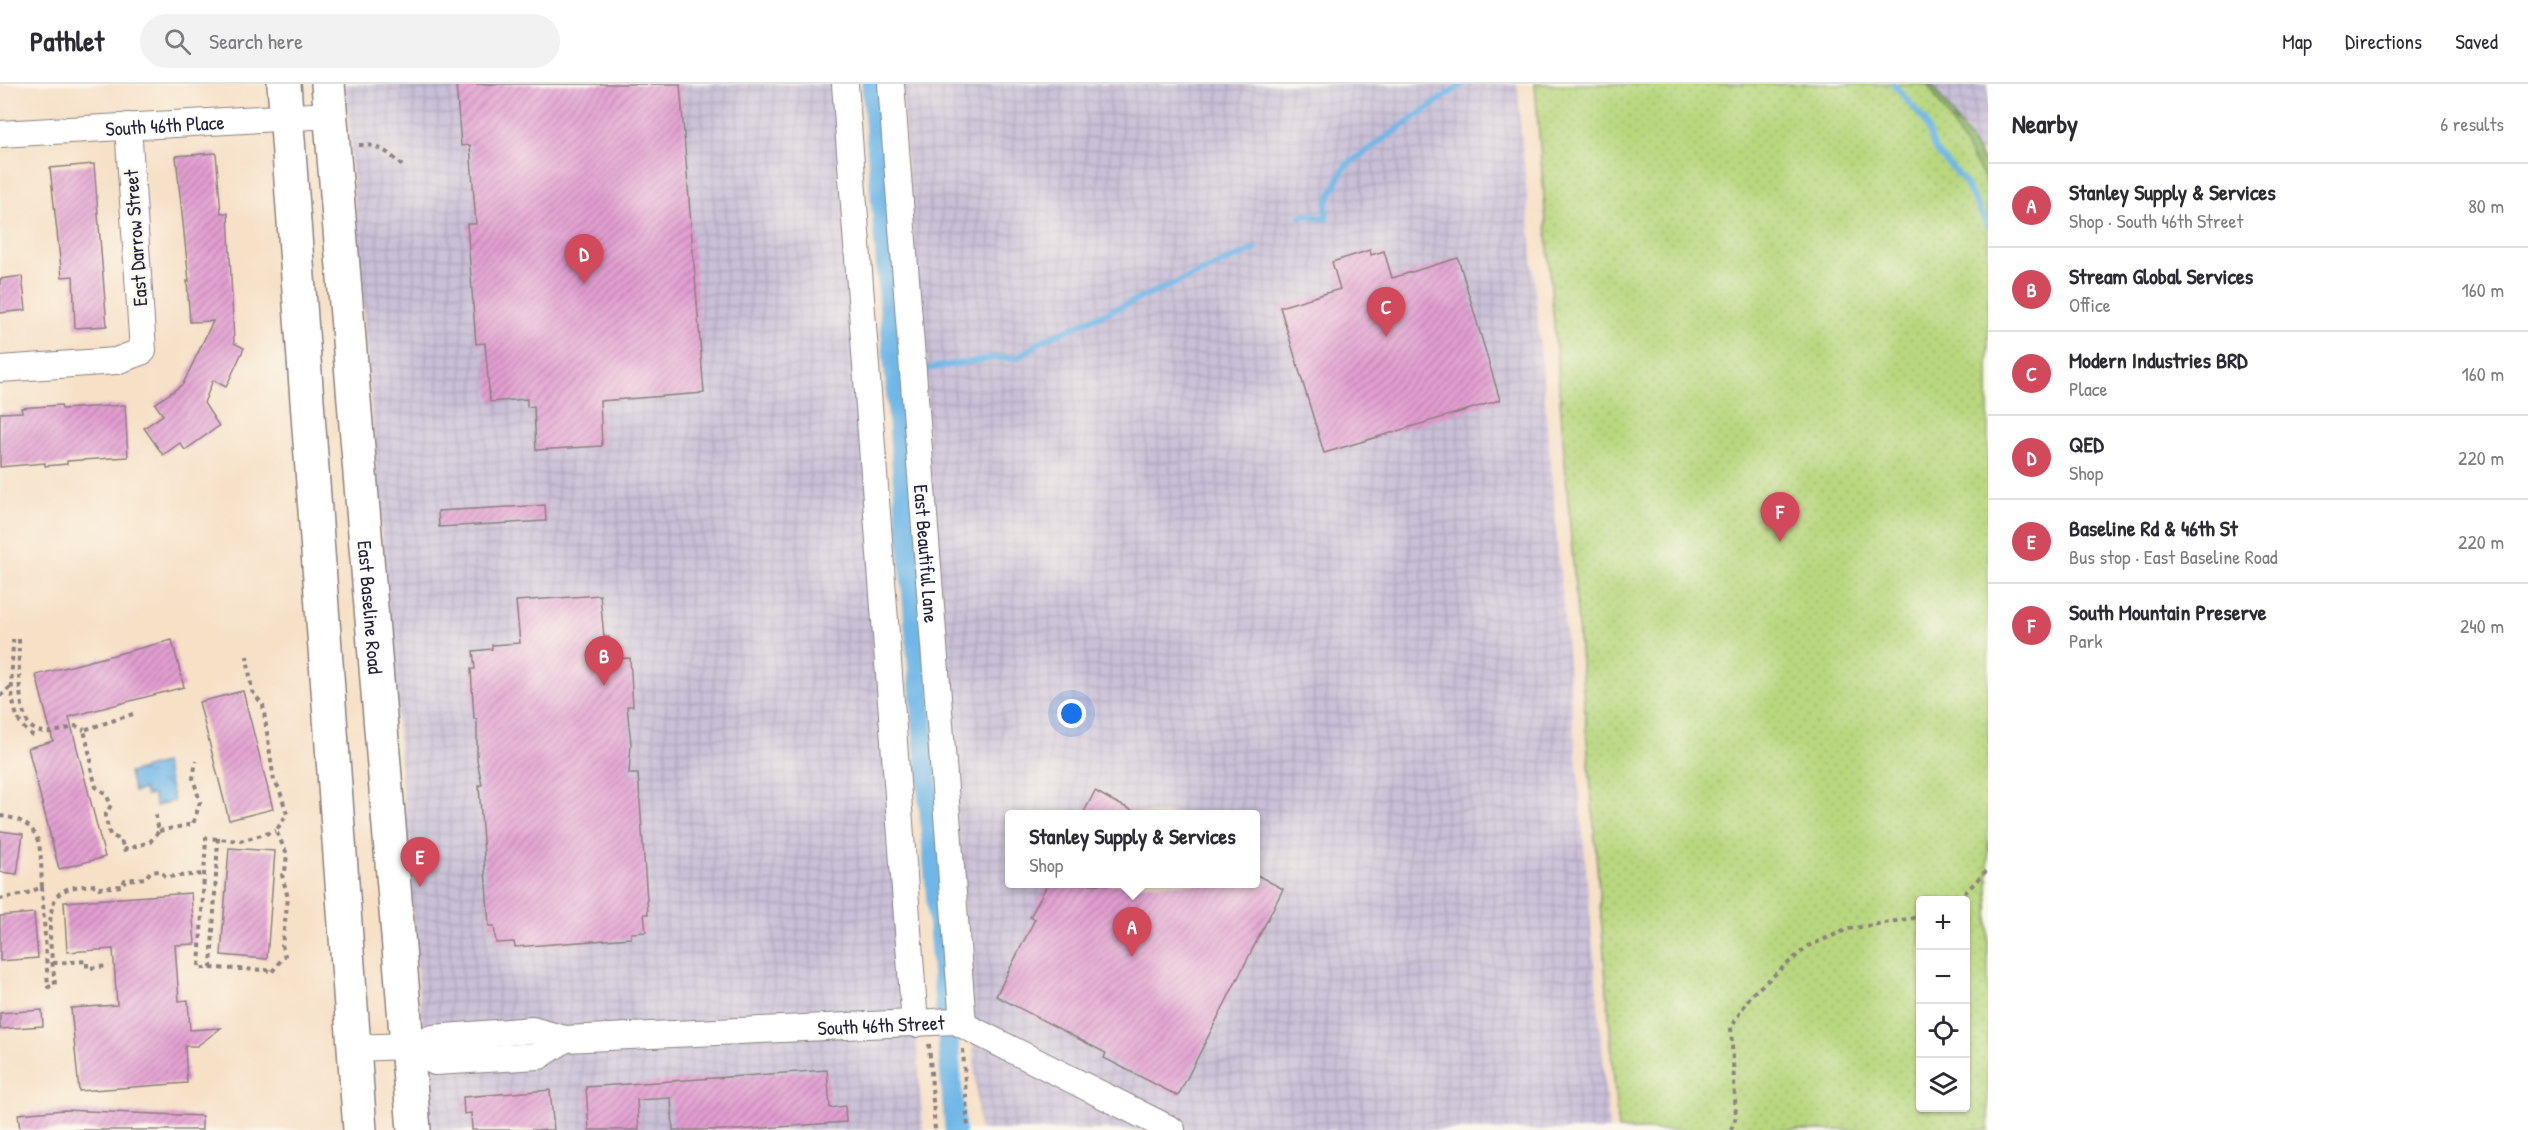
<!DOCTYPE html>
<meta charset="utf-8">
<style>
:root{--surface:#fff;--page:#f2f2f3;--text:#2b2b33;--muted:#7c7c81;--line:#e1e1e2;--accent:#d1495b}
body{margin:0;font-family:"Patrick Hand",sans-serif;background:var(--page);color:var(--text)}
.controls{position:absolute;right:18px;bottom:18px;display:grid;overflow:hidden;border-radius:6px;box-shadow:0 2px 4px #0004}
.controls button{width:54px;height:54px;display:grid;place-items:center;padding:0;border:0;border-bottom:2px solid var(--line);background:var(--surface);color:var(--text);font:30px sans-serif}
.you{position:absolute;left:1072px;top:630px;width:21px;height:21px;margin:-15px;border:4px solid #fff;border-radius:50%;background:#1a73e8;box-shadow:0 0 0 9px #1a73e833}
.badge{display:grid;place-items:center;width:39px;height:39px;border-radius:50%;background:var(--accent);color:#fff;font-size:20px;font-weight:700}
.pin{position:absolute;translate:-50% -50px;filter:drop-shadow(0 2px 3px #0008)}
.pin::after{content:'';position:absolute;top:32px;width:21px;height:18px;background:inherit;clip-path:polygon(0 0,100% 0,50% 100%)}
.popup{position:absolute;left:1005px;top:726px;width:255px;height:78px;box-sizing:border-box;display:grid;place-content:center;border-radius:6px;background:var(--surface);filter:drop-shadow(0 2px 4px #0005);font-size:20px;white-space:nowrap;color:var(--muted)}
.popup b{font-size:22px;color:var(--text)}
.popup::after{content:'';position:absolute;left:50%;top:100%;margin-left:-12px;border:12px solid transparent;border-top-color:var(--surface)}
.list{margin:0;padding:0;list-style:none}
h2{display:flex;justify-content:space-between;align-items:center;height:78px;margin:0;padding:0 24px;font-size:26px}
h2 small{font-size:20px;font-weight:400;color:var(--muted)}
.list li{display:grid;grid-template-columns:39px 1fr auto;gap:18px;align-items:center;box-sizing:border-box;height:84px;padding:0 24px;border-top:2px solid var(--line)}
.list b{display:block;font-size:22px;white-space:nowrap}
.list p{margin:0;font-size:20px;white-space:nowrap;color:var(--muted)}
.list em{font-size:20px;font-style:normal;color:var(--muted)}
.icon{flex:none;width:33px;height:33px;fill:none;stroke:currentColor;stroke-width:2;stroke-linecap:round;stroke-linejoin:round}
.map{position:relative;flex:none;width:1988px;height:1046px;overflow:hidden}
header{display:flex;align-items:center;gap:36px;box-sizing:border-box;height:84px;padding:0 30px;background:var(--surface);border-bottom:2px solid var(--line)}
header strong{font-size:28px}
nav{display:flex;gap:33px;margin-inline-start:auto;font-size:21px}
.search{width:420px;height:54px;background:var(--page);display:flex;align-items:center;gap:15px;box-sizing:border-box;padding:0 21px;border-radius:33px;color:var(--muted);font-size:22px}
main{display:flex}
aside{flex:1;background:var(--surface)}
.map>svg:first-child{display:block}
.industrial{fill:url(#industrial-grid);fill-rule:evenodd}
.forest{fill:url(#forest-firs);stroke:#5a6d54;stroke-width:1.5}
.park{fill:url(#park-dots);stroke:#6d7c5c;stroke-width:1.5;fill-rule:evenodd}
.water{fill:url(#water-ripples);stroke:#486c91;stroke-width:1.5}
.lines{fill:none;stroke-linecap:round;stroke-linejoin:round}
.stream{stroke:#6fb7e7;stroke-width:6}
.canal{stroke:#6fb7e7;stroke-width:21}
.building{fill:url(#building-hatch)}
.minor-casing{stroke:#8c8180;stroke-width:28}
.major-casing{stroke:#8c8180;stroke-width:36}
.path{stroke:#8c8180;stroke-width:4;stroke-dasharray:4.5 4.5;stroke-linecap:butt}
.minor{stroke:#fff;stroke-width:26}
.major{stroke:#fff;stroke-width:33}
.labels{text-anchor:middle;dominant-baseline:central;stroke-width:5;stroke-linejoin:round;paint-order:stroke}
.street-label{font-size:20px;fill:#22223b;stroke:#fbf7ec}
</style>
<header>
<strong>Pathlet</strong>
<div class="search"><svg class="icon" aria-label="search" viewBox="0 0 24 24"><circle cx="10" cy="10" r="6"/><path d="M15 15l6 6"/></svg>Search here</div>
<nav><a>Map</a><a>Directions</a><a>Saved</a></nav>
</header>
<main>
<div class="map">
<svg width="1988" height="1046" viewBox="0 0 1988 1046">
<defs>
<pattern id="industrial-grid" width="8" height="8" patternUnits="userSpaceOnUse" patternTransform="scale(1.5)"><rect width="8" height="8" fill="#c9bfd7"/><path d="M0 4h8M4 0v8" fill="none" stroke="#aca4b9"/></pattern>
<pattern id="forest-firs" width="22" height="20" patternUnits="userSpaceOnUse" patternTransform="scale(1.5)"><rect width="22" height="20" fill="#92b86d"/><path d="M5 1l3.5 6h-7zM16 11l3.5 6h-7z" fill="#77955b"/></pattern>
<pattern id="park-dots" width="8" height="8" patternUnits="userSpaceOnUse" patternTransform="scale(1.5)"><rect width="8" height="8" fill="#b8d77e"/><path d="M2 2h.1M6 6h.1" fill="none" stroke="#9eb86e" stroke-width="1.8" stroke-linecap="round"/></pattern>
<pattern id="water-ripples" width="26" height="14" patternUnits="userSpaceOnUse" patternTransform="scale(1.5)"><rect width="26" height="14" fill="#6fb7e7"/><path d="M2 4q2-2 4 0t4 0M15 11q2-2 4 0t4 0" fill="none" stroke="#5b94bc"/></pattern>
<pattern id="building-hatch" width="6" height="6" patternUnits="userSpaceOnUse" patternTransform="scale(1.5)"><rect width="6" height="6" fill="#e29ed0"/><path d="M-1 1l2-2M0 6l6-6M5 7l2-2" fill="none" stroke="#b780aa"/></pattern>
</defs>
<rect width="100%" height="100%" fill="#fbf7ec"/>
<filter id="ink" filterUnits="userSpaceOnUse"><feTurbulence type="fractalNoise" baseFrequency=".0167" numOctaves="2"/><feDisplacementMap in="SourceGraphic" scale="12" xChannelSelector="R" yChannelSelector="G"/><feConvolveMatrix kernelMatrix="1 2 1 2 8 2 1 2 1" color-interpolation-filters="sRGB"/></filter>
<filter id="wash" filterUnits="userSpaceOnUse"><feTurbulence type="fractalNoise" baseFrequency=".008" numOctaves="4" result="noise"/><feDisplacementMap in="SourceGraphic" scale="24" xChannelSelector="R" yChannelSelector="G"/><feGaussianBlur stdDeviation="1.35" result="paint"/><feColorMatrix in="noise" values="0 0 0 0 0 0 0 0 0 0 0 0 0 0 0 0 0 1.4 0 .05"/><feComposite in="paint" operator="in"/></filter>
<g filter="url(#wash)">
<rect width="100%" height="100%" fill="#f6e0c6"/>
<!-- industrial -->
<g class="industrial">
<path d="M 345,0 L 832,0 L 878,432 L 923,1046 L 430,1046 Z"/>
<path d="M 901,0 L 1517,0 L 1609,1046 L 979,1046 ZM 1009,730 L 1255,730 L 1255,800 L 1009,800 Z"/>
<path d="M 1932,0 L 1988,0 L 1988,67 L 1978,67 Z"/>
</g>
<!-- forest -->
<path class="forest" d="M 1893,0 L 1932,0 L 1988,83 L 1988,161 Z"/>
<!-- park -->
<path class="park" d="M 1535,0 L 1928,0 L 1988,100 L 1988,1046 L 1618,1046 ZM 1920,816 L 1966,816 L 1966,1024 L 1920,1024 Z"/>
<!-- water -->
<path class="water" d="M 164,679 L 174,717 L 156,722 L 153,711 L 146,712 L 144,705 L 134,708 L 129,689 Z"/>
<g class="lines">
<!-- stream -->
<g class="stream">
<path d="M 1893,0 L 1925,37 L 1935,66 L 1963,96 L 1988,142"/>
<path d="M 1301,133 L 1307,131 L 1326,135 L 1326,120 L 1345,82 L 1462,0"/>
<path d="M 926,285 L 994,274 L 1017,274 L 1045,255 L 1255,165"/>
</g>
<!-- canal -->
<path class="canal" d="M 872,0 L 955,1046"/>
</g>
<g id="blocks">
<!-- building -->
<g class="building">
<path d="M 456,0 L 680,0 L 704,309 L 600,317 L 602,362 L 536,366 L 534,322 L 527,323 L 527,315 L 490,318 L 485,259 L 476,260 L 467,140 L 476,140 L 470,61 L 461,62 Z"/>
<path d="M 216,69 L 221,129 L 228,129 L 234,259 L 244,264 L 226,303 L 213,296 L 204,319 L 219,342 L 185,366 L 180,359 L 163,371 L 144,344 L 163,331 L 155,320 L 183,300 L 213,237 L 190,238 L 187,197 L 189,197 L 176,72 Z"/>
<path d="M 94,80 L 107,242 L 75,244 L 73,192 L 62,193 L 50,84 Z"/>
<path d="M 1370,166 L 1371,171 L 1384,167 L 1392,194 L 1458,174 L 1500,316 L 1324,369 L 1280,223 L 1340,205 L 1332,178 Z"/>
<path d="M 22,192 L 26,226 L 0,229 L 0,195 Z"/>
<path d="M 61,321 L 62,325 L 125,321 L 128,373 L 67,377 L 67,380 L 45,382 L 45,379 L 0,383 L 0,329 L 22,328 L 21,324 Z"/>
<path d="M 545,421 L 546,437 L 439,443 L 438,427 Z"/>
<path d="M 600,511 L 604,553 L 609,553 L 611,575 L 630,574 L 633,622 L 627,622 L 631,660 L 629,690 L 638,690 L 648,830 L 644,830 L 646,848 L 631,849 L 631,854 L 515,863 L 514,858 L 496,859 L 494,842 L 489,842 L 479,701 L 482,701 L 477,676 L 477,635 L 474,635 L 471,585 L 475,585 L 473,567 L 492,565 L 492,561 L 520,559 L 516,517 Z"/>
<path d="M 172,556 L 184,603 L 69,633 L 105,773 L 59,785 L 28,664 L 53,657 L 36,591 Z"/>
<path d="M 243,607 L 273,725 L 229,736 L 199,618 Z"/>
<path d="M 1095,707 L 1111,716 L 1139,730 L 1083,730 Z"/>
<path d="M 0,747 L 23,750 L 17,790 L 0,788 Z"/>
<path d="M 229,764 L 275,767 L 267,875 L 221,871 Z"/>
<path d="M 1255,790 L 1283,805 L 1178,1012 L 1104,974 L 1106,969 L 996,912 L 1035,835 L 1030,833 L 1048,800 L 1255,800 Z"/>
<path d="M 191,809 L 195,860 L 175,861 L 179,917 L 188,916 L 190,946 L 221,944 L 197,962 L 185,962 L 187,999 L 79,1007 L 71,924 L 117,921 L 113,865 L 67,868 L 64,818 Z"/>
<path d="M 34,829 L 38,874 L 0,877 L 0,832 Z"/>
<path d="M 42,926 L 43,942 L 0,945 L 0,929 Z"/>
<path d="M 827,986 L 830,1024 L 845,1022 L 846,1038 L 739,1046 L 673,1046 L 671,1014 L 637,1016 L 639,1046 L 589,1046 L 586,1003 Z"/>
<path d="M 550,1006 L 554,1046 L 472,1046 L 471,1029 L 464,1030 L 463,1013 Z"/>
<path d="M 64,1026 L 202,1032 L 202,1046 L 20,1046 L 18,1030 Z"/>
</g>
</g>
</g>
<g filter="url(#ink)">
<use href="#blocks" fill-opacity="0" stroke="#8c8180" stroke-width="1.5"/>
<g class="lines">
<defs>
<g id="minor">
<path d="M 845,0 L 915,940"/>
<path id="s1" d="M 891,0 L 963,940"/>
<path id="s2" d="M 0,50 L 330,31"/>
<path d="M 0,285 L 116,277 L 143,267 L 128,42"/>
<path d="M 407,962 L 435,978 L 539,972 L 565,955"/>
<path id="s3" d="M 353,964 L 407,962 L 433,954 L 532,946 L 565,955 L 955,937 L 1172,1046"/>
</g>
<g id="major">
<path d="M 284,0 L 360,1046"/>
<path id="s4" d="M 328,0 L 414,1046"/>
</g>
</defs>
<!-- minor casing -->
<use href="#minor" class="minor-casing"/>
<!-- major casing -->
<use href="#major" class="major-casing"/>
<!-- path -->
<g class="path">
<path d="M 359,61 C 380,60 392,71 405,85"/>
<path d="M 13,555 C 13,583 3,640 37,653"/>
<path d="M 19,555 C 19,574 16,636 34,645 C 48,652 62,646 76,642 L 84,646"/>
<path d="M 0,612 L 13,601"/>
<path d="M 133,630 L 84,646 L 91,676 L 90,680 L 96,703 L 106,710 L 111,721 L 105,732 L 110,751 L 121,756 L 124,766 L 150,758 L 159,747 L 155,728"/>
<path d="M 0,732 C 46,737 40,767 42,803 L 25,810 L 0,815"/>
<path d="M 159,747 L 193,740 L 200,718 L 193,694 L 196,677"/>
<path d="M 218,754 L 211,884 L 199,884 L 206,754 L 240,757 L 276,747"/>
<path d="M 42,803 L 48,903 L 55,901 C 53,878 41,819 63,807 C 72,802 86,802 96,801 L 99,804 L 122,802 L 125,796 L 146,794 L 150,788 L 160,787 L 166,793 L 204,790"/>
<path d="M 1958,816 L 1988,785"/>
<path d="M 53,879 L 87,877 L 87,884 L 109,882"/>
<path d="M 211,884 L 267,886 L 271,889 L 285,871 L 282,861 L 288,814 L 282,791 L 285,788 L 287,770 L 276,747 L 287,730 L 279,704 L 274,697 L 263,621 L 252,607 L 247,572"/>
<path d="M 929,960 L 935,1046"/>
<path d="M 963,965 L 968,1046"/>
<path d="M 1731,1046 L 1736,1033 L 1731,943 L 1751,911 L 1808,862 L 1848,845 L 1920,833"/>
</g>
<!-- minor -->
<use href="#minor" class="minor"/>
<!-- major -->
<use href="#major" class="major"/>
</g>
</g>
<g class="labels">
<!-- street labels -->
<g class="street-label">
<text stroke="none"><textPath href="#s2" startOffset="165">South 46th Place</textPath></text>
<text transform="translate(135 154) rotate(-94)">East Darrow Street</text>
<text stroke="none"><textPath href="#s1" startOffset="471">East Beautiful Lane</textPath></text>
<text stroke="none"><textPath href="#s4" startOffset="525">East Baseline Road</textPath></text>
<text stroke="none"><textPath href="#s3" startOffset="531">South 46th Street</textPath></text>
</g>
</g>
</svg>
<div class="controls">
<button>+</button>
<button>−</button>
<button><svg class="icon" aria-label="locate" viewBox="0 0 24 24"><circle cx="12" cy="12" r="6"/><path d="M12 2v4M12 18v4M2 12h4M18 12h4"/></svg></button>
<button><svg class="icon" aria-label="layers" viewBox="0 0 24 24"><path d="M12 4l9 5-9 5-9-5zM3 14l9 5 9-5"/></svg></button>
</div>
<div class="you"></div>
<div class="pin badge" style="left:1132px;top:873px">A</div>
<div class="popup"><b>Stanley Supply &amp; Services</b>Shop</div>
<div class="pin badge" style="left:604px;top:602px">B</div>
<div class="pin badge" style="left:1386px;top:253px">C</div>
<div class="pin badge" style="left:584px;top:200px">D</div>
<div class="pin badge" style="left:420px;top:803px">E</div>
<div class="pin badge" style="left:1780px;top:458px">F</div>
</div>
<aside>
<h2>Nearby<small>6 results</small></h2>
<ul class="list">
<li><span class="badge">A</span><div><b>Stanley Supply &amp; Services</b><p>Shop · South 46th Street</p></div><em>80 m</em></li>
<li><span class="badge">B</span><div><b>Stream Global Services</b><p>Office</p></div><em>160 m</em></li>
<li><span class="badge">C</span><div><b>Modern Industries BRD</b><p>Place</p></div><em>160 m</em></li>
<li><span class="badge">D</span><div><b>QED</b><p>Shop</p></div><em>220 m</em></li>
<li><span class="badge">E</span><div><b>Baseline Rd &amp; 46th St</b><p>Bus stop · East Baseline Road</p></div><em>220 m</em></li>
<li><span class="badge">F</span><div><b>South Mountain Preserve</b><p>Park</p></div><em>240 m</em></li>
</ul>
</aside>
</main>
